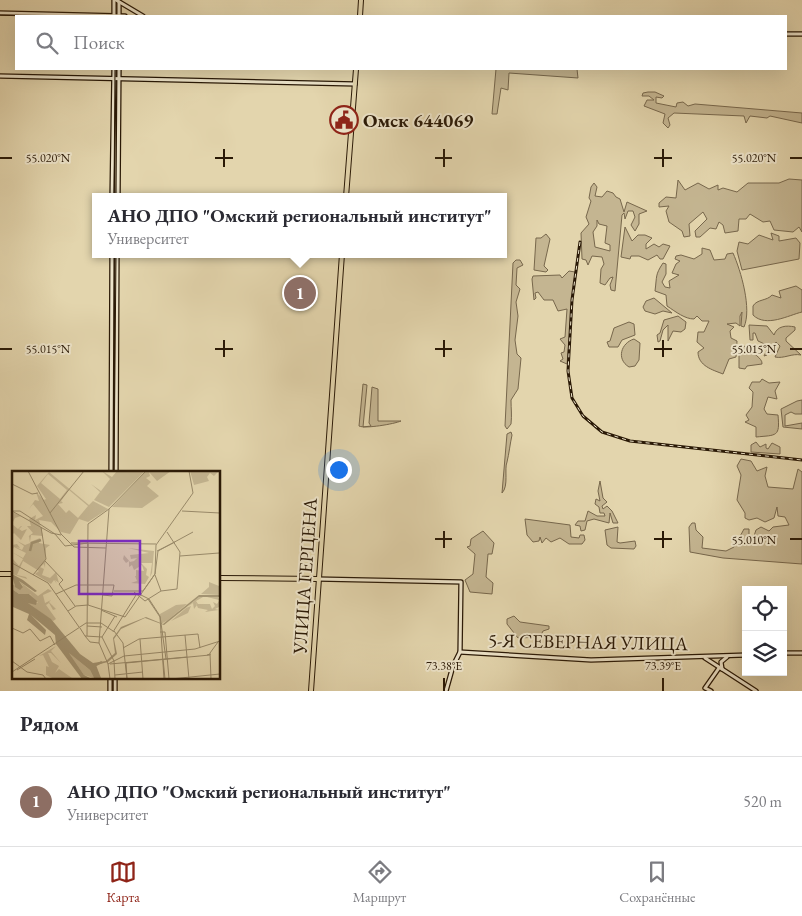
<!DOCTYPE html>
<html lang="ru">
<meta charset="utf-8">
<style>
:root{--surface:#fff;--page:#f2f2f3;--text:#2b2b33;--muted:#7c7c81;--line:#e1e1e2;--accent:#8f2418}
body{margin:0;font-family:"EB Garamond",serif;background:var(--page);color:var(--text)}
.controls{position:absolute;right:15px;bottom:15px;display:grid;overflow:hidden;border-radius:0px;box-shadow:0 5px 20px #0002}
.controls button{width:45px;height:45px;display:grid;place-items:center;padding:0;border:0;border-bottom:1px solid var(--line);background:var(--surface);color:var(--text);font:25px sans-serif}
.you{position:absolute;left:338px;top:469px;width:18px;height:18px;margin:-12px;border:4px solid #fff;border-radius:50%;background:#1a73e8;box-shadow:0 0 0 8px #1a73e833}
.badge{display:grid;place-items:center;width:32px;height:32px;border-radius:50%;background:var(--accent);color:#fff;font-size:16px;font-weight:700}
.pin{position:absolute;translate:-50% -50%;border:2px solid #fff;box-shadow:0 1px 5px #0006}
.popup{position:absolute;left:92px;top:193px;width:415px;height:65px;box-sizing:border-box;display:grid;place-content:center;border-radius:0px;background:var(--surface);filter:drop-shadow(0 1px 4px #0005);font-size:16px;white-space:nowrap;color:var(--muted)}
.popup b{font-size:19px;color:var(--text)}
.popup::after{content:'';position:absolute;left:50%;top:100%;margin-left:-10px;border:10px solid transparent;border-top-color:var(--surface)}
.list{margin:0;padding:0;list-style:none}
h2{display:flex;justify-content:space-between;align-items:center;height:65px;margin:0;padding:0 20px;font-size:21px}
h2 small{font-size:16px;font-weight:400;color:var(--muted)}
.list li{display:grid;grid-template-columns:32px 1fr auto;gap:15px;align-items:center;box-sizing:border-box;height:90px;padding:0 20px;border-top:1px solid var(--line)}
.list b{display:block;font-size:19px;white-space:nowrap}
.list p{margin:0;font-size:16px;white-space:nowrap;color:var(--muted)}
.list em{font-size:16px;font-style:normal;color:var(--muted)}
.icon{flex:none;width:28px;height:28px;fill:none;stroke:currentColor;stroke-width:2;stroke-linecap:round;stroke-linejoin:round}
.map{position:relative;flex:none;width:802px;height:691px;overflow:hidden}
.search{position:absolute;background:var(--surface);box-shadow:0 5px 20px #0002;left:15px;right:15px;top:15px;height:55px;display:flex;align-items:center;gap:12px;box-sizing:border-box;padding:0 18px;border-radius:0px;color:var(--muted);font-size:19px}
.sheet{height:155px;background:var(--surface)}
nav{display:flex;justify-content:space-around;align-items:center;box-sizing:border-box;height:70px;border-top:1px solid var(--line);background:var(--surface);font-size:14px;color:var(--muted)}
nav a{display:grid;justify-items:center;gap:2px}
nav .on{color:var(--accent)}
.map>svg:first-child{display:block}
.green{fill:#c4b591;stroke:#77674c;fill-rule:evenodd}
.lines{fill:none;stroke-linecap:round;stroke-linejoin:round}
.secondary-casing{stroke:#2a1906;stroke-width:5.5}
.primary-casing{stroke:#2a1906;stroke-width:6}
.secondary{stroke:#ede4ca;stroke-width:3}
.primary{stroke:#e3d5ad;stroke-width:4}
.tram{stroke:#2a1906;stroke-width:1}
.rail-casing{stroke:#2a1906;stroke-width:3}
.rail{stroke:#ede4ca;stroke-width:1;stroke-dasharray:4;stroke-linecap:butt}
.ticks{fill:none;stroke:#2a1906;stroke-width:2}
.labels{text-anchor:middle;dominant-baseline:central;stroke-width:4;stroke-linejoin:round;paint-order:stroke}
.poi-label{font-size:19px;font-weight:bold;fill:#2a1906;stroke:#ede4ca;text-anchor:start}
.street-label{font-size:19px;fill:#2a1906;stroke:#ede4ca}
.inset-river{fill:none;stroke:#a49574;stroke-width:2.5}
.inset-road{fill:none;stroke:#998a6a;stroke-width:1}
.view{fill:#7b2cbf;fill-opacity:0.15;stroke:#7b2cbf;stroke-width:2.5}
.inset-edge{fill:none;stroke:#2a1906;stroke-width:2.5}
.ticks-label{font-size:12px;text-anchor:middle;fill:#2a1906;stroke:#ede4ca;stroke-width:4;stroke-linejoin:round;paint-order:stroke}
</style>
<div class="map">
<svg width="802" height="691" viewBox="0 0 802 691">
<rect width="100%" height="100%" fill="#e3d5ad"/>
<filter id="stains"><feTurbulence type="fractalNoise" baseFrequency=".004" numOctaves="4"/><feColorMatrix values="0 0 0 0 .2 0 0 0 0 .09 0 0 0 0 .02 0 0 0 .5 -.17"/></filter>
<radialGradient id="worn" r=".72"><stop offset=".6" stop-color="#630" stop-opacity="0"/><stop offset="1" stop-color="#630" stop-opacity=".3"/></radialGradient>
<!-- green -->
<g class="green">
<path d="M 496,69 L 577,69 L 578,78 L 509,73 L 508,90 L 501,88 L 497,114 L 492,114 Z"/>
<path d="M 648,92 L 655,92 L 664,96 L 662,98 L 656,97 L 656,103 L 676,107 L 677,103 L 683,102 L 688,106 L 695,104 L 802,113 L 802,123 L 770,116 L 767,118 L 750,116 L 746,123 L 744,116 L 674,113 L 668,118 L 670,125 L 668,128 L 663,123 L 665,114 L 644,106 L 647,100 L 654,100 L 649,96 L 642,96 L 643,93 Z"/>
<path d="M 789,179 L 802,180 L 802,232 L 799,227 L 793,232 L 774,230 L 770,221 L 763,222 L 750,214 L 746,219 L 739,219 L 738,231 L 725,233 L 723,225 L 719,222 L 716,229 L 710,228 L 700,237 L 696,237 L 695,231 L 707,219 L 703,212 L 689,224 L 690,236 L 684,237 L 682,231 L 669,222 L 666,211 L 669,206 L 659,207 L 659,203 L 666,197 L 676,198 L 678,180 L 685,190 L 698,183 L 709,189 L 718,185 L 718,190 L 723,188 L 737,192 L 748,183 L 779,183 Z"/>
<path d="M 594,183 L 597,187 L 595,196 L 602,197 L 607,191 L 613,193 L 616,197 L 620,199 L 624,212 L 627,202 L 647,211 L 639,214 L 639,224 L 635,231 L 631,225 L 635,217 L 633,211 L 628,211 L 625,219 L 624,213 L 622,215 L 615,291 L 611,290 L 610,285 L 613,277 L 610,278 L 605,285 L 600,283 L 601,269 L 604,264 L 602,257 L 592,256 L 588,265 L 586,260 L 582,259 L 581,233 L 589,224 L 586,217 L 591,201 L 589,198 L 591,187 ZM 597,220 L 599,224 L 607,226 L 605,243 L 610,245 L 610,251 L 595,247 L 593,232 L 597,226 Z"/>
<path d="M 625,227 L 632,241 L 638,235 L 645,235 L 652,238 L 646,244 L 646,249 L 654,244 L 659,247 L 663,244 L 670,246 L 663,259 L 660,259 L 657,255 L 648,260 L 639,256 L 631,256 L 630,259 L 621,257 Z"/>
<path d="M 771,233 L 779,236 L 779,241 L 796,238 L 800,243 L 799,259 L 742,270 L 737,251 L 739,242 L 748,244 L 759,235 L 773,240 Z"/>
<path d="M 546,234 L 550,239 L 544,266 L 548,270 L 546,272 L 534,270 L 536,238 L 541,238 Z"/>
<path d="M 702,248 L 710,250 L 714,260 L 725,259 L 727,254 L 733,253 C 741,271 752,309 744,327 L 741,326 L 742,312 L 740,316 L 740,326 L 736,323 L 727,324 L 734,327 L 730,331 L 731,338 L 737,341 L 736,357 L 729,359 L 723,374 C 713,370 698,366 698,352 L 704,348 L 697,342 L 698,332 L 704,332 L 709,321 L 702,321 L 697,316 L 694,319 C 685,319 676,312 667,306 L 666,295 L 655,291 C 657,276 655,275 663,263 L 666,264 L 666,274 L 662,282 L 665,287 L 670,288 L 669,281 L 679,275 L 672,273 L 676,264 L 680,261 L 675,259 L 676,256 L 681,255 L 694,259 L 702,254 Z"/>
<path d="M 516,260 L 520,260 L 523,265 L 517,268 L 516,285 L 520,289 L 516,302 L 518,316 L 515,340 L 517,354 L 521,358 L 518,389 L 511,400 C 511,409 512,415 511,424 L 507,429 L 505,426 L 513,263 Z"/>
<path d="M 569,271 L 575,272 L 567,364 L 560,361 L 563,359 L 561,353 L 564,352 L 565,345 L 560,339 L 565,337 L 567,309 L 558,311 L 553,300 L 544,300 L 538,292 L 535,293 L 536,298 L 534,300 L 532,279 L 533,276 L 560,275 L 562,278 Z"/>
<path d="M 796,286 L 802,290 L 802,312 C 789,315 766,328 753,315 L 753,306 C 757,299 767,301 772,295 L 781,298 L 779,291 Z"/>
<path d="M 654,298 L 672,313 L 663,311 L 655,314 L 645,311 L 643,307 L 646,301 Z"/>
<path d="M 678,316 L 686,322 L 685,329 L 681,332 L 673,331 L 668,341 L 668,325 L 663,330 L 660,341 L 658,342 L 657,335 L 660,333 L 664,320 Z"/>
<path d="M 629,322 L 634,324 L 635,335 L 622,340 L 618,347 L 609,347 L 607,342 L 610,341 L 614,328 Z"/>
<path d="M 749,325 L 767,326 L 774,335 C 777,326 786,325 795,327 L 795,330 L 786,338 L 786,341 L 801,355 C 792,353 784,359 775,357 L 780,346 L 776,342 L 767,355 L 764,356 L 769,346 L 758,341 L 755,333 L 753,333 L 753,340 L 750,340 Z"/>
<path d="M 634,339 L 640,343 L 639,360 L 635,366 L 629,367 C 616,359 621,343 634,339 Z"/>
<path d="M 743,346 L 748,347 C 751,353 763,358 762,364 L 747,366 L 745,369 L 739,368 L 739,349 Z"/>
<path d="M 762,379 L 769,383 L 780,382 L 775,391 L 777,399 L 768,397 L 764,409 L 767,414 L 778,415 C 780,437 777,435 756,437 L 756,427 L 745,422 L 749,420 L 746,415 L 752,407 L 753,392 L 749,388 L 752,382 L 760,382 Z"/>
<path d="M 363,384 L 367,385 L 363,427 L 371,426 L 369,423 L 372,387 L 378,389 L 378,421 L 401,421 C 394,424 365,429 359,426 Z"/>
<path d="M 802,400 L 802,414 L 795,414 L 791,412 L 785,415 L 785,426 L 802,423 L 802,429 L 783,427 L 781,409 L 797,401 Z"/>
<path d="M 511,432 L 512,435 C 510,444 509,454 507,462 C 504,469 509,486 502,493 L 507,434 Z"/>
<path d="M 756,442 L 760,447 L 766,444 L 766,448 L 768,449 L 772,443 L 780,447 L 780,454 L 751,452 L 751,445 Z"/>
<path d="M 741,459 L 751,461 L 757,471 L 767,467 L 765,476 L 768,487 L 793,489 L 798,469 L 802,472 L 802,564 L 723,558 L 690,552 L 689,527 L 692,523 L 695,523 L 696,530 L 703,537 L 702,548 L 726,551 L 734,547 L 734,542 L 737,542 L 744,529 L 749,529 L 749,536 L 754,536 L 756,530 L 761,527 L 769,531 L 773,527 L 789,525 L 785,517 L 778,516 L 777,507 L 774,518 L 765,522 L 757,518 L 749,520 L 745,518 L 745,513 L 737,500 L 741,475 L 737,466 Z"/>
<path d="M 600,481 L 603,498 L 607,502 L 602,506 L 603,509 L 607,506 L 612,511 L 618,523 L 613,523 L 610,513 L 609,523 L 594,519 L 587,521 L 585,530 L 581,531 L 580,526 L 575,525 L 578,521 L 585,521 L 588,511 L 597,516 L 605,516 L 604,513 L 600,513 L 599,507 L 595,504 L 596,499 L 600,501 L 598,491 Z"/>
<path d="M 525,519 L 570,525 L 571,537 L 579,538 L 580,535 L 584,535 L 585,540 L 582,544 L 569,544 L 560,538 L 551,542 L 546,538 L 542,543 L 540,537 L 539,541 L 533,542 L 527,535 Z"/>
<path d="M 618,527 L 617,542 L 620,543 L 635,541 L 636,546 L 634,549 L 611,548 L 607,545 L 605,530 Z"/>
<path d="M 483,531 L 494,543 L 492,554 L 488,554 L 486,577 L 493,583 L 492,594 L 470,592 L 465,580 L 473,574 L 475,554 L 467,547 L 470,546 L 471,539 Z"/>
<path d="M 514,616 L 520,622 L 549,626 L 549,629 L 543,631 L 540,637 L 518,638 L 507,624 L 507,619 Z"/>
</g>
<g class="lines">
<defs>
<g id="secondary">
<path d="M 116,0 L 143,16"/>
<path d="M 119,2 L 119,16"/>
<path d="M 0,13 L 125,16"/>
<path d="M 114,16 L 114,0"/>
<path d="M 786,34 L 802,34"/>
<path d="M 0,76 L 355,84"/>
<path d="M 112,197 L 114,69"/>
<path d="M 118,197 L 119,69"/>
<path d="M 111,472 L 112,254"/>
<path d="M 116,472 L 117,254"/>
<path d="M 318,579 L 461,582 L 460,652 L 453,666 L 446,691"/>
<path d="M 460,652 L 591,660 L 746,655"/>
<path d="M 783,653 L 802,653"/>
<path d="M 705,658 L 756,691"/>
<path d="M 722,669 L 721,662 L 727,657"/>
<path d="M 115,677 L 115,691"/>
<path d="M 110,691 L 110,677"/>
<path d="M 711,691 L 705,688 L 719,668"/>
</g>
<g id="primary">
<path d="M 360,16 L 361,0"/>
<path d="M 346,197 L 356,69"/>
<path d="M 0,574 L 14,574"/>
<path d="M 219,578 L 318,579"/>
<path d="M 311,691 L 342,254"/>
</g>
</defs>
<!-- secondary casing -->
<use href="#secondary" class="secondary-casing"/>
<!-- primary casing -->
<use href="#primary" class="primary-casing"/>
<!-- secondary -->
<use href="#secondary" class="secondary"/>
<!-- primary -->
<use href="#primary" class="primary"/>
<!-- tram -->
<g class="tram">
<path d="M 0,15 L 94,16"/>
<path d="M 114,197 L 115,69"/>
<path d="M 114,472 L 116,254"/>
<path d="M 113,677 L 113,691"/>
</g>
<defs>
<path id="rail" d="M 580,242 L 572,300 L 568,371 L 572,398 L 583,416 L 602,432 L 630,441 L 802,460"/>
</defs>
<!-- rail casing -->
<use href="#rail" class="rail-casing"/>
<!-- rail -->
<use href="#rail" class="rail"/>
</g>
<!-- ticks -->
<path class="ticks" d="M 224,149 L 224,167M 444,149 L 444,167M 663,149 L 663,167M 0,158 L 12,158M 215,158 L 233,158M 435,158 L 452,158M 654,158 L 672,158M 790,158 L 802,158M 224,340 L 224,357M 444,340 L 444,357M 663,340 L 663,357M 0,349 L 12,349M 215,349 L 233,349M 435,349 L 452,349M 654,349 L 672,349M 790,349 L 802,349M 444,531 L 444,548M 663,531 L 663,548M 435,539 L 452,539M 654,539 L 672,539M 790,539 L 802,539M 444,678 L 444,691M 663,678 L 663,691"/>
<!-- icons -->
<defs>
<symbol id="civic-ring" viewBox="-11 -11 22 22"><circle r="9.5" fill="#ede4ca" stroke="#8f2418" stroke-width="1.5"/><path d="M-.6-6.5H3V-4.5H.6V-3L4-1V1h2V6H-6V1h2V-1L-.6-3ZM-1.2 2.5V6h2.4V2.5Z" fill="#8f2418"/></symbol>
</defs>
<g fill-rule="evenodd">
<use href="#civic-ring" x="328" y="104" width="32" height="32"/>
</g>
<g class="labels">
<!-- poi labels -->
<g class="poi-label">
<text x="363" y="120">Омск 644069</text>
</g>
<!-- street labels -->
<g class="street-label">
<text transform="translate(305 576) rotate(-86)">УЛИЦА ГЕРЦЕНА</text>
<text transform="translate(588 642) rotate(1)">5-Я СЕВЕРНАЯ УЛИЦА</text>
</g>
</g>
<!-- overview -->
<g transform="translate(12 471)">
<rect width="208" height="208" fill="#e3d5ad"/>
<path d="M 90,0 L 100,6 L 105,0 L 133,0 L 97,36 L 82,29 L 88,21 L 79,13 L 89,20 L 98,8 ZM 134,0 L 159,0 L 145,10 L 137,1 L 138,5 L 134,7 L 139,11 L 135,15 L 147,25 L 130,37 L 100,36 ZM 178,0 L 205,0 L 206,1 L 202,5 L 198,2 L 195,6 L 197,10 L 182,14 ZM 37,1 L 77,34 L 81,30 L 96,38 L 76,51 L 67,48 L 58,63 L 49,61 L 39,51 L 27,49 L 31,65 L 19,64 L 18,71 L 28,67 L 27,72 L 38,74 L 34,77 L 33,97 L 32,93 L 28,96 L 32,98 L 30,104 L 38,107 L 44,101 L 47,112 L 43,109 L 45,113 L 42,109 L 39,113 L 23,103 L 27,100 L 11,90 L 5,104 L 14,106 L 18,113 L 15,108 L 0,103 L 0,87 L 7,95 L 11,88 L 0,81 L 11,87 L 14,82 L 2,76 L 0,80 L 0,74 L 5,73 L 8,77 L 4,76 L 10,79 L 12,75 L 5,70 L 13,74 L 18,72 L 17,65 L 14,67 L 21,62 L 15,55 L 19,55 L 17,48 L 24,44 L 23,49 L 31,45 L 21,33 L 17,38 L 23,29 L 27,30 L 24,21 L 32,29 L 34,28 L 25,15 ZM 36,3 L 55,19 L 48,28 L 29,12 ZM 57,19 L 76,35 L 66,47 L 57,39 L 54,42 L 46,33 L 51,32 L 49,30 ZM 0,41 L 9,45 L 3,47 L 0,53 L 6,58 L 9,55 L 10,55 L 7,58 L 10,60 L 15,58 L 9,69 L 2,62 L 0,64 ZM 116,77 L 142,80 L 140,102 L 138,106 L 140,92 L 129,92 L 135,98 L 134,104 L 137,106 L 133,113 L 119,112 L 125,110 L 123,105 L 129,105 L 124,105 L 124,99 L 132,100 L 130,94 L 122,99 L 120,94 L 117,96 L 117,90 L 114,92 L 111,88 L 112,84 L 118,91 L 122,90 L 125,87 L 119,88 L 118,84 L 137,82 ZM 7,110 L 26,125 L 36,118 L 40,120 L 31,124 L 33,132 L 39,129 L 37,131 L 44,138 L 41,139 L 37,132 L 34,134 L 44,148 L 41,150 L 16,132 L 26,132 L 18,123 L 7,123 L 0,118 L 0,113 L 9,118 L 11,115 ZM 197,111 L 207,115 L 207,124 L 189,123 L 197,116 ZM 194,125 L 206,126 L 207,129 L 195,126 L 192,130 L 195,126 L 191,126 L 184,130 L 186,133 L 198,133 L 200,138 L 203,135 L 201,131 L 205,133 L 207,130 L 207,136 L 203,138 L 207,139 L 193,141 L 196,139 L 186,137 L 183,130 L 185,134 L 182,138 L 181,132 L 174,137 L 179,135 L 176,142 L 159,150 L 187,126 ZM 175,133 L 156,149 L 149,153 L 148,143 L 164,134 ZM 44,175 L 39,180 L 49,192 L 39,182 L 36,182 L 40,191 L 47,195 L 43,202 L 47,198 L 60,207 L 40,207 L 34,204 L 34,195 L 31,194 L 37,196 L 31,184 L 27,185 ZM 56,181 L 78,199 L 82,207 L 72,204 Z" fill="#c4b591" fill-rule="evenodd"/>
<path d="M 0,103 L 11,109 L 25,120 L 23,121 L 7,110 L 11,116 L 8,119 L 3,116 ZM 0,118 L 7,123 L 17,123 L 25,130 L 24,134 L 16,132 L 39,148 L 68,183 L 81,192 L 94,190 L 103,182 L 101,167 L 109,156 L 134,146 L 151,153 L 187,124 L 207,124 L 208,126 L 187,126 L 152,154 L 133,147 L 109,158 L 102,168 L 105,183 L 96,191 L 84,194 L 89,207 L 82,207 L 78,199 L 57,182 L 72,204 L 78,207 L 70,208 L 44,173 L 43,164 L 19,144 L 34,159 L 33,164 L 15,149 L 17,143 L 1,136 Z" fill="#a49574"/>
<path class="inset-river" d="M 18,80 L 20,72 L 29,69M 86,208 L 82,195 L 90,191"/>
<path class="inset-road" d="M 16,0 L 49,63 L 62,76 L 94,77M 0,13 L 20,23 L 26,22M 0,40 L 39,62 L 49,64M 0,40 L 8,40 L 43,63 L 53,75 L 76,72 L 76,134 L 113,146 L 143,103 L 146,80 L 181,61M 170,40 L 208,42M 38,42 L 72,0M 59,72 L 144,73M 145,80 L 163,71M 168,85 L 207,82M 33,90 L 51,109 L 47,113 L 63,135M 0,92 L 36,112 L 67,156M 21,104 L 34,88 L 29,56M 143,104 L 149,120M 102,120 L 131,120M 131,120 L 143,103 L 144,74 L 181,22 L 177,0M 122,121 L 133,130 L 149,120 L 165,118 L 168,81 L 155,61M 44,123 L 64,114 L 102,114 L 100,125 L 91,124M 129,124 L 137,128 L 148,145 L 154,188M 136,128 L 148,146 L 152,208M 89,139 L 105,146M 56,140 L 64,135 L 76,134M 75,155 L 90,156M 0,157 L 11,162 L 18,158 L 28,170 L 38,165 L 43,174M 68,157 L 73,165 L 90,166 L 102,190 L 103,208M 102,160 L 111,172 L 115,208M 101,161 L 124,124M 148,161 L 153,161 L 157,208M 173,164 L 177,208M 73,165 L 78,171 L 87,172M 75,165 L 76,53 L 97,38M 90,166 L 103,145M 128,168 L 131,208M 111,177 L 127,168 L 186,163 L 188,177M 151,188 L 153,208M 0,190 L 15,201 L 31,204 L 34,208M 96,193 L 112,185 L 183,178 L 208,170M 98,193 L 175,186M 5,199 L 23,188M 0,201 L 74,152 L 89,152 L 101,160M 103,204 L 131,201M 98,208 L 96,193 L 87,172 L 97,38 L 134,0M 115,208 L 114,192 L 198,184 L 198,183 L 195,184M 159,208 L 208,203M 199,208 L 198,182 L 206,171"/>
<path class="view" d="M 67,70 L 128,70 L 128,123 L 67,123 Z"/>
<rect width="208" height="208" class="inset-edge"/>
</g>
<g class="ticks-label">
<text x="48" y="162">55.020°N</text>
<text x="754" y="162">55.020°N</text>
<text x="48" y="353">55.015°N</text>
<text x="754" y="353">55.015°N</text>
<text x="754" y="544">55.010°N</text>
<text x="444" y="670">73.38°E</text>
<text x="663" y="670">73.39°E</text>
</g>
<rect width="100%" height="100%" filter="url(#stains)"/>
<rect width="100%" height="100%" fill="url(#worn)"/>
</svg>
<div class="controls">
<button><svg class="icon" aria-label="locate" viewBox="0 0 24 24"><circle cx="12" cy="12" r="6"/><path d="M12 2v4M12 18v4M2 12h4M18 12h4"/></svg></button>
<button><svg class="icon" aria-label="layers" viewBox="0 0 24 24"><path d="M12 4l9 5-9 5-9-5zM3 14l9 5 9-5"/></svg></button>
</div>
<div class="you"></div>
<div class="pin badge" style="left:300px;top:293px;background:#8d6e63">1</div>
<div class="popup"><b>АНО ДПО &quot;Омский региональный институт&quot;</b>Университет</div>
<div class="search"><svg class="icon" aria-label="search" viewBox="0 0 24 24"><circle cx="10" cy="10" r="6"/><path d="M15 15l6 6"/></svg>Поиск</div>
</div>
<section class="sheet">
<h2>Рядом<small></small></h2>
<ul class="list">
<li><span class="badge" style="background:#8d6e63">1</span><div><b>АНО ДПО &quot;Омский региональный институт&quot;</b><p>Университет</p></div><em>520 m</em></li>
</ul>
</section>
<nav>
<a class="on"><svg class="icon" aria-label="map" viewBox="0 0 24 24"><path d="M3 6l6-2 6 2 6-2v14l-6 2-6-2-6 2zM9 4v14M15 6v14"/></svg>Карта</a>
<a><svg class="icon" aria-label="directions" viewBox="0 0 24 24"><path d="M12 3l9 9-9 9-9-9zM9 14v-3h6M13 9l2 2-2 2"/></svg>Маршрут</a>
<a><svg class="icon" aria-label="saved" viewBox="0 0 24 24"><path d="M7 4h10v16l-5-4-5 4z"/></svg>Сохранённые</a>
</nav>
